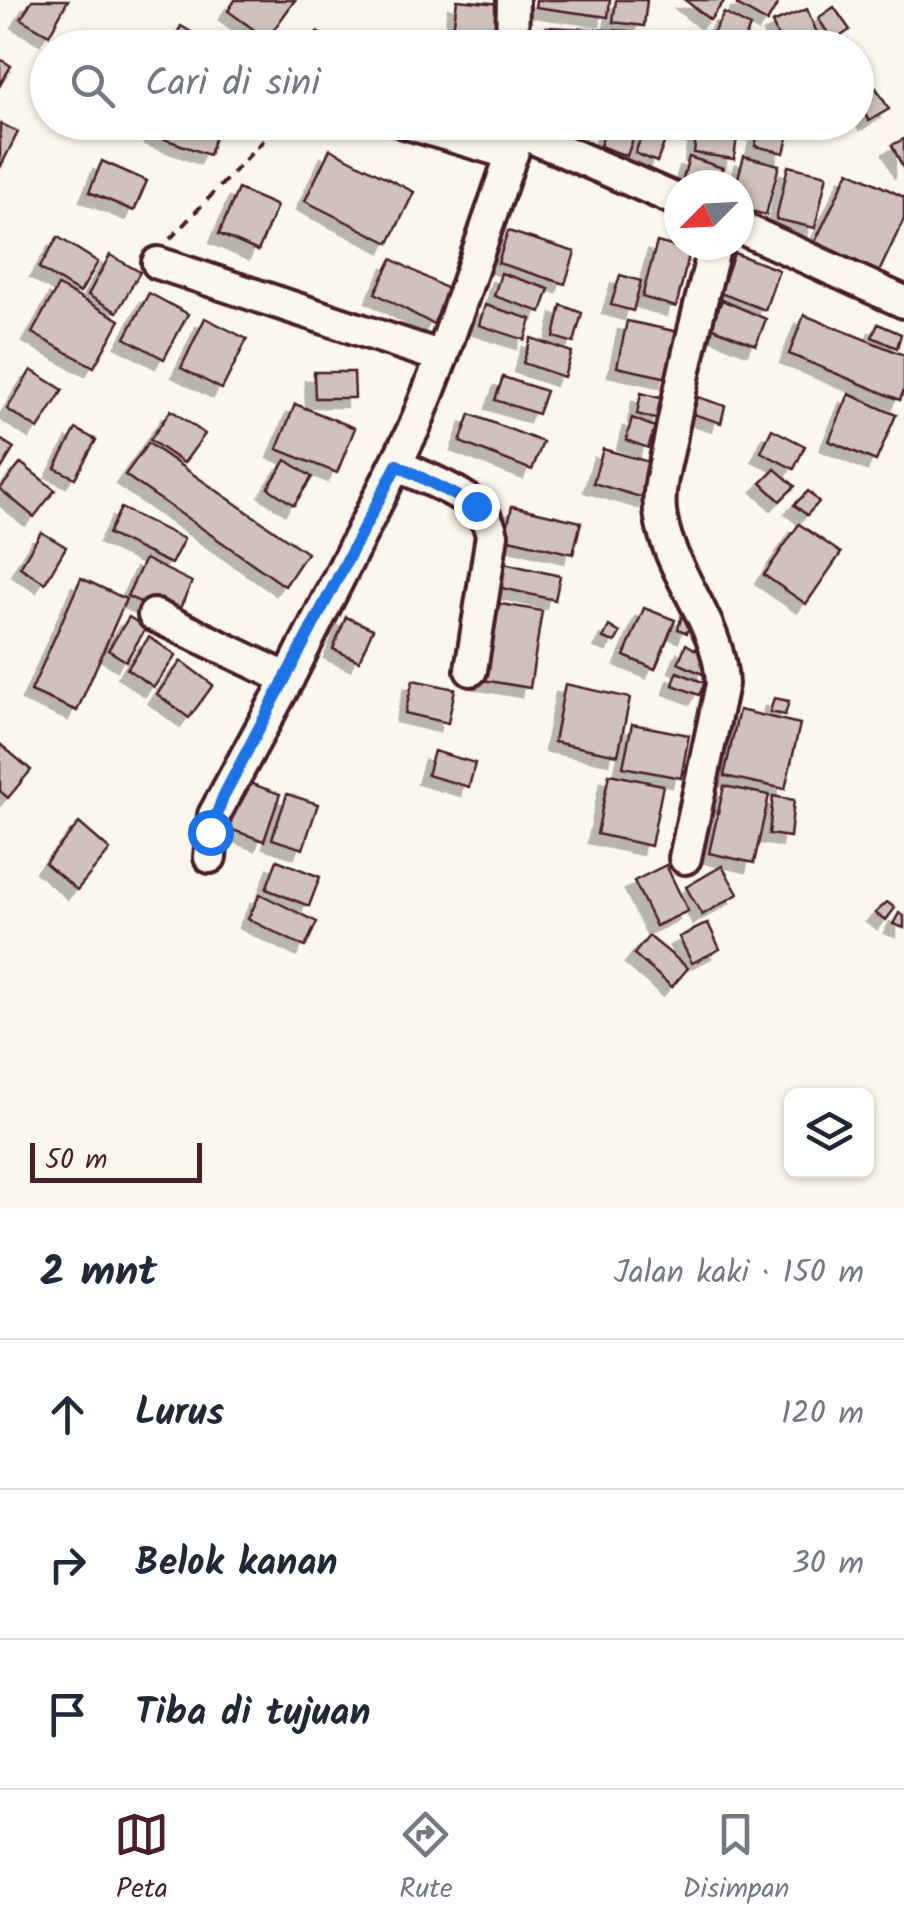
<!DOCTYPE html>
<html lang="id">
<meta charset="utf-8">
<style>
:root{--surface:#fff;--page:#f6f6f7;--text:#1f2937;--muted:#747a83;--line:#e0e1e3;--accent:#4a1f2b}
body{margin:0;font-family:Kalam,sans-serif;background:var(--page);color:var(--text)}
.controls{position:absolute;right:30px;bottom:30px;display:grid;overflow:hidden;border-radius:15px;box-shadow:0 2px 8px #0004}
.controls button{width:90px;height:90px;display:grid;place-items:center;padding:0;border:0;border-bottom:2px solid var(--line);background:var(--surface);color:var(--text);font:50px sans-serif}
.compass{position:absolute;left:664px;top:170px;width:90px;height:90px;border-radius:50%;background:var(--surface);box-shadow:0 2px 8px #0004;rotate:246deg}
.scale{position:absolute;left:30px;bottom:25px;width:172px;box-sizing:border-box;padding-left:10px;border:5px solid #4a1f2b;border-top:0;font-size:28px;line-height:35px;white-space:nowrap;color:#4a1f2b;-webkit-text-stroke:8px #fbf7ec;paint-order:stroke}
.stop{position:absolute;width:30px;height:30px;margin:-22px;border:8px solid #1a73e8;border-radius:50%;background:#fff}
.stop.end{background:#1a73e8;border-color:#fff;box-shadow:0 2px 10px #0008}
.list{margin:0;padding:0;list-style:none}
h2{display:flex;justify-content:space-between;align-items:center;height:130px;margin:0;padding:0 40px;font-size:42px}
h2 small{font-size:32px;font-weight:400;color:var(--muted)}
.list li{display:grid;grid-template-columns:65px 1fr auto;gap:30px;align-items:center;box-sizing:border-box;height:150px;padding:0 40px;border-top:2px solid var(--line)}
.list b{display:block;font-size:38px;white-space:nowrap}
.list em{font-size:32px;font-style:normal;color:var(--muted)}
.icon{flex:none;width:55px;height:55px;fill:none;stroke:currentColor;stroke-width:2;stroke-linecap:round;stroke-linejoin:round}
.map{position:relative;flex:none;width:904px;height:1208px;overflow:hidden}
.search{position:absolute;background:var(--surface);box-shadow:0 2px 8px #0004;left:30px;right:30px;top:30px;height:110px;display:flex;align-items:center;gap:25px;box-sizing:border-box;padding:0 35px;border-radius:55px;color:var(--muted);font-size:38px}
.sheet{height:580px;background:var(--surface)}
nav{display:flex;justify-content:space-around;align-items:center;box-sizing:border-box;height:140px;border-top:2px solid var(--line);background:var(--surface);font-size:28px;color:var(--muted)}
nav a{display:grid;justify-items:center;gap:5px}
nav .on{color:var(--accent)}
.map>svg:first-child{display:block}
.building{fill:#cfc2bc;stroke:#4a1f2b;stroke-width:2.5;filter:url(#shadow)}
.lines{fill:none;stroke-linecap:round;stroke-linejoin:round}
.minor-casing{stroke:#4a1f2b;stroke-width:38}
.path{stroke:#4a1f2b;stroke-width:4;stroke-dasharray:10 8;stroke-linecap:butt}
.minor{stroke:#fbf7ec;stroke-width:30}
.route{stroke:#1a73e8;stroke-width:12}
</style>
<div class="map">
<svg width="904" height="1208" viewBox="0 0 904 1208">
<defs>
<filter id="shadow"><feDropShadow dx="-9" dy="9" stdDeviation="0" flood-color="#0004"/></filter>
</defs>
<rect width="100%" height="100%" fill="#fbf7ec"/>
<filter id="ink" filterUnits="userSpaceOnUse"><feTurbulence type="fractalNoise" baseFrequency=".01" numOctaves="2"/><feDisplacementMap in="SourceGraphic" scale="20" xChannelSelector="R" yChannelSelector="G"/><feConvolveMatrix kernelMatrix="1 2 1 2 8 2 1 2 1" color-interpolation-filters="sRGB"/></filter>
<g filter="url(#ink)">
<!-- building -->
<g class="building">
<path d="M 32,0 L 68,0 L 49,35 L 21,19 Z"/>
<path d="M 235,0 L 295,0 L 267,39 L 228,11 Z"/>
<path d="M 457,0 L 501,4 L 496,43 L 452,38 Z"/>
<path d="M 536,0 L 610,0 L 608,17 L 535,7 Z"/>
<path d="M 616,0 L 647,0 L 644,26 L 613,22 Z"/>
<path d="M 685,0 L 725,0 L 710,20 Z"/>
<path d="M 740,0 L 780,0 L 767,22 L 737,5 Z"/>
<path d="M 834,7 L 850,30 L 833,41 L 818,18 Z"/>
<path d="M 807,9 L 817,33 L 782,47 L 772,23 Z"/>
<path d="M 724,13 L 750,27 L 740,48 L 705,48 Z"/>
<path d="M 181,26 L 219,48 L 169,48 Z"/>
<path d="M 546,27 L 627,31 L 627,48 L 545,48 Z"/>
<path d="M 317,32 L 342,48 L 307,48 Z"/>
<path d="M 0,59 L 11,66 L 0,85 Z"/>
<path d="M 856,71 L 866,86 L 856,93 Z"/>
<path d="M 876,88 L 889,109 L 869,121 L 856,100 Z"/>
<path d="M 157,122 L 220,122 L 209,155 L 153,135 Z"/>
<path d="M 608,122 L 639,122 L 627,156 L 600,146 Z"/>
<path d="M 647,122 L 672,122 L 657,162 L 635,153 Z"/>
<path d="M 698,122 L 739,122 L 734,159 L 694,153 Z"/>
<path d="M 761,122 L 792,122 L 784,153 L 755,146 Z"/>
<path d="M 0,123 L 18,132 L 0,168 Z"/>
<path d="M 904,139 L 904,170 L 892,145 Z"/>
<path d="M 330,149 L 414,192 L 389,243 L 305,201 Z"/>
<path d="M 744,156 L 779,165 L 766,215 L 739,208 L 739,185 L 736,185 Z"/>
<path d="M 689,157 L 723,168 L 717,185 L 700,185 L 683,179 Z"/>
<path d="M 102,161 L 147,181 L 134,211 L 89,192 Z"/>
<path d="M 788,166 L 827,175 L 815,228 L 776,219 Z"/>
<path d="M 849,171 L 904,197 L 904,219 L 879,272 L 815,242 Z"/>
<path d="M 238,189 L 277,206 L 258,251 L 219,234 Z"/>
<path d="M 508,231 L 575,252 L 565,284 L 498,263 Z"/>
<path d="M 58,237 L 98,262 L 80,293 L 39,268 Z"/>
<path d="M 657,242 L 690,251 L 676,307 L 642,297 Z"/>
<path d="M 734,253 L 779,270 L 765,310 L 720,293 Z"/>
<path d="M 110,255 L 140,272 L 117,312 L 88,295 Z"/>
<path d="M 392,259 L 451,291 L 433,324 L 375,293 Z"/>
<path d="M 501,273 L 549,289 L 541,312 L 494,296 Z"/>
<path d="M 620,275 L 641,281 L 633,311 L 611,305 Z"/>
<path d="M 58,286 L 120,320 L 94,367 L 32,333 Z"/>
<path d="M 149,293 L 188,314 L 164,359 L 125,338 Z"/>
<path d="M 722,300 L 766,319 L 756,345 L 711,327 Z"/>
<path d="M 485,305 L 531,319 L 525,340 L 479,325 Z"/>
<path d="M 561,305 L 582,313 L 574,343 L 554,337 Z"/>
<path d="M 804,315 L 904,355 L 904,390 L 900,400 L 789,354 Z"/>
<path d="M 205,318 L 247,339 L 222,389 L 181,368 Z"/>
<path d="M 627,321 L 679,332 L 668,378 L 617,367 Z"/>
<path d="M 878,324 L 901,334 L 897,348 L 872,337 Z"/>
<path d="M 531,338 L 572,352 L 564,377 L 523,363 Z"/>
<path d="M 31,370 L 63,390 L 38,429 L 7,409 Z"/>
<path d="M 314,372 L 354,372 L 355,398 L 315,398 Z"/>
<path d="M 503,377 L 546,391 L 538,414 L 495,400 Z"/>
<path d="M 641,393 L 664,399 L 659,420 L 637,414 Z"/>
<path d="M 849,394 L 896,415 L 876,461 L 829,441 Z"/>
<path d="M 698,397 L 725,406 L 721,423 L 693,414 Z"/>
<path d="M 295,404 L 355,428 L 337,473 L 277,449 Z"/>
<path d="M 171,410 L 205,434 L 184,463 L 150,440 Z"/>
<path d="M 470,414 L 543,442 L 532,470 L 460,442 Z"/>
<path d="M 632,418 L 655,427 L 648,448 L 626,440 Z"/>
<path d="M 76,429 L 96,440 L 75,478 L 55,468 Z"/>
<path d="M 772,429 L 805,446 L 794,469 L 761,452 Z"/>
<path d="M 0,439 L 14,448 L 0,471 Z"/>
<path d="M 148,443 L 307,553 L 285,586 L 125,475 Z"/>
<path d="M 603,449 L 656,464 L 647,499 L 593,483 Z"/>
<path d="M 286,460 L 312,477 L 294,505 L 268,488 Z"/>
<path d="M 21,463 L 55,490 L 34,517 L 0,489 Z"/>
<path d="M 775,469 L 795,486 L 780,501 L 761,483 Z"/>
<path d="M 808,491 L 819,502 L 807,515 L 794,505 Z"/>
<path d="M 512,506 L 581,522 L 573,554 L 505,538 Z"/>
<path d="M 121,508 L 184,539 L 171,564 L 108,534 Z"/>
<path d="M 799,524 L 841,553 L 806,604 L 764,575 Z"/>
<path d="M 41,532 L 66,547 L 45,583 L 20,567 Z"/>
<path d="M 145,559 L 192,582 L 175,619 L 127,596 Z"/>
<path d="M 504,563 L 560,576 L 555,600 L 498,587 Z"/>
<path d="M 81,578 L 126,599 L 77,711 L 31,691 Z"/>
<path d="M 495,603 L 542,611 L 530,688 L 483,680 Z"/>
<path d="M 644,608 L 675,620 L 655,669 L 624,656 Z"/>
<path d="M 682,615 L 692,619 L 687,633 L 678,629 Z"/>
<path d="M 129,617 L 146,628 L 126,661 L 108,650 Z"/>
<path d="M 346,617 L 373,629 L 359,661 L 333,649 Z"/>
<path d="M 609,626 L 620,633 L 615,642 L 603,638 Z"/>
<path d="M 149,637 L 176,655 L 154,687 L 127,669 Z"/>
<path d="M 686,644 L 706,656 L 707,676 L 678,663 Z"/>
<path d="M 181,661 L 213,685 L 189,718 L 157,694 Z"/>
<path d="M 677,672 L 705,683 L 699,695 L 673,685 Z"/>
<path d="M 413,680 L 455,689 L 448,723 L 405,713 Z"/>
<path d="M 565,684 L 630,698 L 618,755 L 554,742 Z"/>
<path d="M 774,698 L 789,701 L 785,715 L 770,712 Z"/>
<path d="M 739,710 L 800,724 L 785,789 L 724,776 Z"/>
<path d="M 632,724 L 689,735 L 681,778 L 623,767 Z"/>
<path d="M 0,744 L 31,770 L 8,798 L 0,791 Z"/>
<path d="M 434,751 L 475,763 L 469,787 L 427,775 Z"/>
<path d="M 609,774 L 663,785 L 651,846 L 597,834 Z"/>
<path d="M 241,780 L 280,794 L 264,841 L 224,827 Z"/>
<path d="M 724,786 L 769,795 L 754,863 L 709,853 Z"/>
<path d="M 287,794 L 318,804 L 303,849 L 272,839 Z"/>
<path d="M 773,796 L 794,800 L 790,837 L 769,834 Z"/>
<path d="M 79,823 L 110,850 L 77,890 L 45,863 Z"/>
<path d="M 277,860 L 320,877 L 309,906 L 266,889 Z"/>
<path d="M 666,865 L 688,911 L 656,926 L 634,881 Z"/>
<path d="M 722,866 L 738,894 L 702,915 L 686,887 Z"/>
<path d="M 260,894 L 317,922 L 305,947 L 248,919 Z"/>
<path d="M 887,902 L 895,908 L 886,920 L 875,913 Z"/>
<path d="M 899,913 L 904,916 L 904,928 L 893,924 Z"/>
<path d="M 708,923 L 720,949 L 692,963 L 679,937 Z"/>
<path d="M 649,936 L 688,968 L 672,987 L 634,954 Z"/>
</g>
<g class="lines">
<defs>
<g id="minor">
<path d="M 512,48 L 513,0"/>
<path d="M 404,122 L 512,154"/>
<path d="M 520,122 L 531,137 L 679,201"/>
<path d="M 739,227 L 904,302"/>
<path d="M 158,263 L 442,357"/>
<path d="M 397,465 C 429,481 485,496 492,535 L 471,670"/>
<path d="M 154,615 L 288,679"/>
<path d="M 210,857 L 214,815 L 288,679 L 414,428 L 442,357 L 521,127"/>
<path d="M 685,858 L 722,684 C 720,623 671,576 661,518 C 656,493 665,466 670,441 C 682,375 699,310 715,245"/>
</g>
</defs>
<!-- minor casing -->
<use href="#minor" class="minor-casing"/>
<!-- path -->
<path class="path" d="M 170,239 L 281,122"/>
<!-- minor -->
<use href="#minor" class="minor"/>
</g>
</g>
<g class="lines" filter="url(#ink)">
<!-- route -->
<path class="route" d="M 210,832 L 223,797 L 397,465 L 476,506"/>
</g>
</svg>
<div class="controls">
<button><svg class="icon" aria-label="layers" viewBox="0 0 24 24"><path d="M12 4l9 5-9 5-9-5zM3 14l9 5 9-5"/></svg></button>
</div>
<svg class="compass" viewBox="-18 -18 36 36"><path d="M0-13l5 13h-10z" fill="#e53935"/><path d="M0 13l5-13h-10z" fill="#747a83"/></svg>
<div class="scale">50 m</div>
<div class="stop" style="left:210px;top:832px"></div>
<div class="stop end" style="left:476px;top:506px"></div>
<div class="search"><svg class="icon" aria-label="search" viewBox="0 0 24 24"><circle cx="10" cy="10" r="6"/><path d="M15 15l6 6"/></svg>Cari di sini</div>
</div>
<section class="sheet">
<h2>2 mnt<small>Jalan kaki · 150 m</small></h2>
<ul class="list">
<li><svg class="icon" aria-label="ahead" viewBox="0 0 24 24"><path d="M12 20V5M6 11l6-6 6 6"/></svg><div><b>Lurus</b></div><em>120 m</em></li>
<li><svg class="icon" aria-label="right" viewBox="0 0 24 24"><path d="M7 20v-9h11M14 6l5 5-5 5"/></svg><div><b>Belok kanan</b></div><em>30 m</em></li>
<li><svg class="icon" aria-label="arrive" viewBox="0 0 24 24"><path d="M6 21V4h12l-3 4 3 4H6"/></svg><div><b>Tiba di tujuan</b></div></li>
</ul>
</section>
<nav>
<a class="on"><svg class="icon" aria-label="map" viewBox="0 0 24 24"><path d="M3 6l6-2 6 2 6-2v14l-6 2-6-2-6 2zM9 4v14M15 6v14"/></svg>Peta</a>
<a><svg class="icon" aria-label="directions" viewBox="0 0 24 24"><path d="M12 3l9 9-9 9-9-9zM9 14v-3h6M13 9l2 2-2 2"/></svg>Rute</a>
<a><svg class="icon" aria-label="saved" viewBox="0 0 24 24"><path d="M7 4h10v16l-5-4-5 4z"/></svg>Disimpan</a>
</nav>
